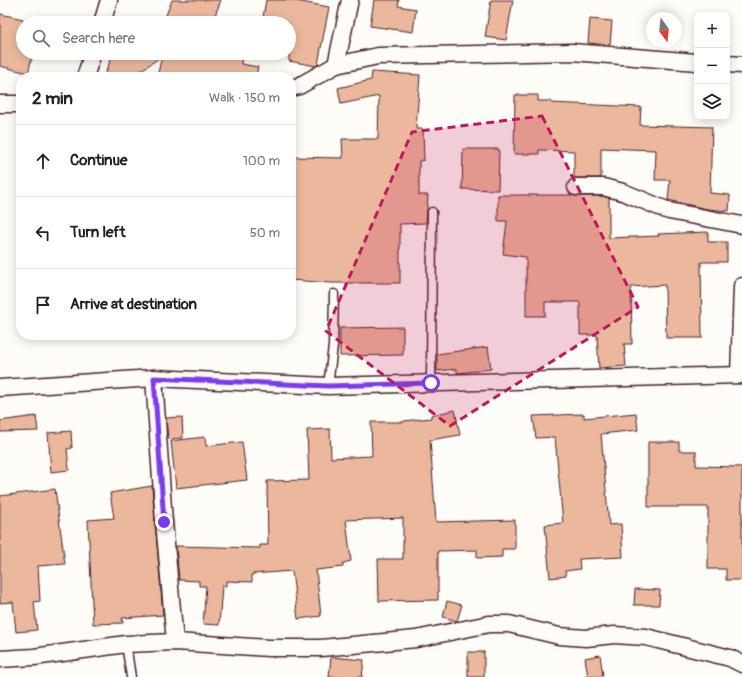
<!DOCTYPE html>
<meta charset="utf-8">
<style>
:root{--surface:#fff;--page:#f2f2f2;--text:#202124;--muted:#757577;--line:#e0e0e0}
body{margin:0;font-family:Pangolin,sans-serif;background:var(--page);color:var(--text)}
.controls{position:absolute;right:12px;top:12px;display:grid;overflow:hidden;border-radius:8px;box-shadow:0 2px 10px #0003}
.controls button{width:36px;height:36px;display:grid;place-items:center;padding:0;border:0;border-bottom:1px solid var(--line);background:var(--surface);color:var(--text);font:20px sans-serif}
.compass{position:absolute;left:646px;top:12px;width:36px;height:36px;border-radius:50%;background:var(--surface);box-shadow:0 2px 10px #0003;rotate:165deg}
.stop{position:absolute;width:12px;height:12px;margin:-9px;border:3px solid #7c3aed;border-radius:50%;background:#fff}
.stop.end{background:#7c3aed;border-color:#fff;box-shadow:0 1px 4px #0008}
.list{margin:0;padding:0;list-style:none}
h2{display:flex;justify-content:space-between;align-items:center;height:52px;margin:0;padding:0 16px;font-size:17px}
h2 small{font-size:13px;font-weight:400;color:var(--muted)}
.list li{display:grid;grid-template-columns:26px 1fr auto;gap:12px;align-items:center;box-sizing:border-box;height:72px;padding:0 16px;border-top:1px solid var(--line)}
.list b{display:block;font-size:15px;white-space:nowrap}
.list em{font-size:13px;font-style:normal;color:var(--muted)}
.icon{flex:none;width:22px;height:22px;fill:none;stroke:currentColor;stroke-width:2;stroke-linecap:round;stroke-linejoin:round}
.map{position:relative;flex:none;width:742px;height:677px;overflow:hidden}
.search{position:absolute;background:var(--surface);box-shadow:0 2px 10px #0003;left:16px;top:16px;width:280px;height:44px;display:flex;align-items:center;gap:10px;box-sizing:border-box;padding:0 14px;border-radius:22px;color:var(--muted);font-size:15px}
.panel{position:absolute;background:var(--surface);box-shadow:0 2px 10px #0003;left:16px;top:72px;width:280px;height:268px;border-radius:16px}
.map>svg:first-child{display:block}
.building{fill:#ebb89d;stroke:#4a1f2b}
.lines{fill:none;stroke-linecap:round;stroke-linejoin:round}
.lane-casing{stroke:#4a1f2b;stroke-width:11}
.street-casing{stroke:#4a1f2b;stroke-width:19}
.lane{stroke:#fdfcf7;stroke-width:8}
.street{stroke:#fdfcf7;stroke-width:16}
.route{stroke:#7c3aed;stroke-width:5}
.marked{fill:#c2185b;fill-opacity:0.2;stroke:#c2185b;stroke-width:3;stroke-dasharray:8 5;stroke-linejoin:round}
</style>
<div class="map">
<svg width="742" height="677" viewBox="0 0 742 677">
<rect width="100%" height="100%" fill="#fdfcf7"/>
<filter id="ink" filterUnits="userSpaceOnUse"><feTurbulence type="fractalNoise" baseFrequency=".025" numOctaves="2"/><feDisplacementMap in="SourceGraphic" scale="8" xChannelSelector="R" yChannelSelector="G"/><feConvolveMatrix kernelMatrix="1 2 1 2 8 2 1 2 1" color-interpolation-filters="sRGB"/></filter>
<g filter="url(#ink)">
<!-- building -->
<g class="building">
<path d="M 172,0 L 221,0 L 212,23 L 163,23 Z"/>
<path d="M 266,0 L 290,0 L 329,7 L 318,64 L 316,66 L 289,61 L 289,23 L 262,23 Z"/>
<path d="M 374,0 L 399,0 L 398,6 L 416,9 L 413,32 L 370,26 Z"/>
<path d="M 491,0 L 513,0 L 506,40 L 485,37 Z"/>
<path d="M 0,14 L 23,19 L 23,53 L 33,53 L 28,73 L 0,66 Z"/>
<path d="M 590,19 L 612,21 L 610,45 L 588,43 Z"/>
<path d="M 113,53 L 192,53 L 218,59 L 219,53 L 242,53 L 241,64 L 258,67 L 256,76 L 227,74 L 227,77 L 157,77 L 162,56 L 131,77 L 104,77 Z"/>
<path d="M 372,72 L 420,75 L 416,129 L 423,129 L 424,160 L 419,161 L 419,195 L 428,195 L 426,223 L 400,224 L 400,283 L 331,283 L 291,280 L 291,157 L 343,158 L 342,139 L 378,139 L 379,96 L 341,104 L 338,88 L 371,80 Z"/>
<path d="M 515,95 L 538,95 L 538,101 L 551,101 L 551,103 L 641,107 L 640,125 L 712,127 L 710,193 L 730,195 L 729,211 L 707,209 L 668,200 L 670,180 L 655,180 L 656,150 L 601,148 L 601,178 L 574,178 L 574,151 L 539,150 L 539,154 L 514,154 Z"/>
<path d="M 463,149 L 499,149 L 498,190 L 462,189 Z"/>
<path d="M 498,195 L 571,195 L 576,196 L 602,196 L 609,198 L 609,238 L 659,236 L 658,234 L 708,232 L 708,242 L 727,242 L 727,262 L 701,262 L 702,338 L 666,338 L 665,285 L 631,287 L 632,344 L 624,344 L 626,366 L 599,368 L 597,335 L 580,335 L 580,302 L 545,302 L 545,316 L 526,316 L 526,257 L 503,254 L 507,221 L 498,221 Z"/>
<path d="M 403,327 L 403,355 L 340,356 L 340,328 Z"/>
<path d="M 488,347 L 491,369 L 459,373 L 457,373 L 457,369 L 437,371 L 437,354 Z"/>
<path d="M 455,410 L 460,435 L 430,440 L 436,522 L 515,520 L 515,549 L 502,549 L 502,557 L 477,558 L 477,550 L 438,551 L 438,600 L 379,601 L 378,559 L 403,559 L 403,518 L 346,520 L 351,561 L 343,563 L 343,567 L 316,570 L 321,616 L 298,619 L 292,571 L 252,574 L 252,582 L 226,581 L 226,586 L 222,586 L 219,625 L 203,624 L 206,586 L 199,586 L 199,581 L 179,580 L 176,546 L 260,548 L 260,545 L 268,545 L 267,481 L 309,480 L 307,430 L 330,429 L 331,458 L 372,456 L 371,422 L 404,422 L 404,421 L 431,418 L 431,415 Z"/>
<path d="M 636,413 L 638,430 L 601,434 L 609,525 L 621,524 L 623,557 L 579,559 L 580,569 L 565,571 L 566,576 L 550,578 L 545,525 L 563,523 L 555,437 L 536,438 L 533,416 L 584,414 L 584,418 Z"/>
<path d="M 36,416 L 38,431 L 0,432 L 0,421 Z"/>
<path d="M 182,417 L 183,438 L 168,439 L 166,418 Z"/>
<path d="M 71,431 L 72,448 L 67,449 L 69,470 L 51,472 L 48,433 Z"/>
<path d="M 205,437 L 206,446 L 242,442 L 247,480 L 176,488 L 171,441 Z"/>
<path d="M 648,442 L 679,442 L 679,451 L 696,451 L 696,466 L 742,467 L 742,580 L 726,580 L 726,569 L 708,569 L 708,507 L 648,507 Z"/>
<path d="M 152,486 L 163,615 L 122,618 L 123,623 L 93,624 L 88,520 L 114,518 L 110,493 Z"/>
<path d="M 55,489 L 65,564 L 38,566 L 40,601 L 34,602 L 37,630 L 16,632 L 13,602 L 0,603 L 0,496 Z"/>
<path d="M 635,589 L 660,590 L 659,605 L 634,605 Z"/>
<path d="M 447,601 L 462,605 L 457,621 L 443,617 Z"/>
<rect x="468" y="652" width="16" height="25"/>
<path d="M 600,655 L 603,676 L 588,677 L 585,658 Z"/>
<path d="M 331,657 L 364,660 L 362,677 L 329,677 Z"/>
</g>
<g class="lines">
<defs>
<g id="lane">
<path d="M 431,383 L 432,212"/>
<path d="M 328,386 L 333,346 L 334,294"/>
<path d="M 126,644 L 131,677"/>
</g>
<g id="street">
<path d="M 102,23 L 109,0"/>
<path d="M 727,64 L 742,65"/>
<path d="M 336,65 L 350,0"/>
<path d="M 85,77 L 93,53"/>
<path d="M 291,88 L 299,86 L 336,65 L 378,56 L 572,52 L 697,62"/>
<path d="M 0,104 L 21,104"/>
<path d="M 576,187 L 603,187 L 623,192 L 669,211 L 742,225"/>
<path d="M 739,375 L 742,286"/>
<path d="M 154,378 L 164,522 L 175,642"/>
<path d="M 0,388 L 154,378 L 328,386 L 742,375"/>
<path d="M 0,659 L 34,657 L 126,644 L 175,642 L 269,648 L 321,648 L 416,639 L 489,624 L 509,624 L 559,636 L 586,638 L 614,635 L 646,637 L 730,658 L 742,664"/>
</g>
</defs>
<!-- lane casing -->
<use href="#lane" class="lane-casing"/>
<!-- street casing -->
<use href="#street" class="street-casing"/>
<!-- lane -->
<use href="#lane" class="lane"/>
<!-- street -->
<use href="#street" class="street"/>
</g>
</g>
<g class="lines" filter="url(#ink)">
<!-- route -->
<path class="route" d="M 164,522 L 154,378 L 328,386 L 431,383"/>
</g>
<!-- marked area -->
<path class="marked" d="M 542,116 L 638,307 L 450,426 L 326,331 L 412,132 Z"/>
</svg>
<div class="controls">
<button>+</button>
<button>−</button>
<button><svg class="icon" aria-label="layers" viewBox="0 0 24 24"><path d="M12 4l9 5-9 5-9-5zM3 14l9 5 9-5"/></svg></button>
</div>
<svg class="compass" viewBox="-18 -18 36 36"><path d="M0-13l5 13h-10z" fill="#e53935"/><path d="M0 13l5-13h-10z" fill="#757577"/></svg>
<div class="stop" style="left:431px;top:383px"></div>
<div class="stop end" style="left:164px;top:522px"></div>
<div class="search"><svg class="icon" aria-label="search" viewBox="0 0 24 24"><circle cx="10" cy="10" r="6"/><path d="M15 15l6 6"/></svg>Search here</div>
<section class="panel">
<h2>2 min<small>Walk · 150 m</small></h2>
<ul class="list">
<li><svg class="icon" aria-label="ahead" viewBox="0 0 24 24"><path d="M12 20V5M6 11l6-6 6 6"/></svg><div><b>Continue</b></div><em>100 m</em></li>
<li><svg class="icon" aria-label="left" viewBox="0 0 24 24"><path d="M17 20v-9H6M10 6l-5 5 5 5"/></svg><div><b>Turn left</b></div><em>50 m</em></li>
<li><svg class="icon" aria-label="arrive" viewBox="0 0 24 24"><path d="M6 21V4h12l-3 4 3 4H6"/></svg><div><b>Arrive at destination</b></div></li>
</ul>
</section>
</div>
